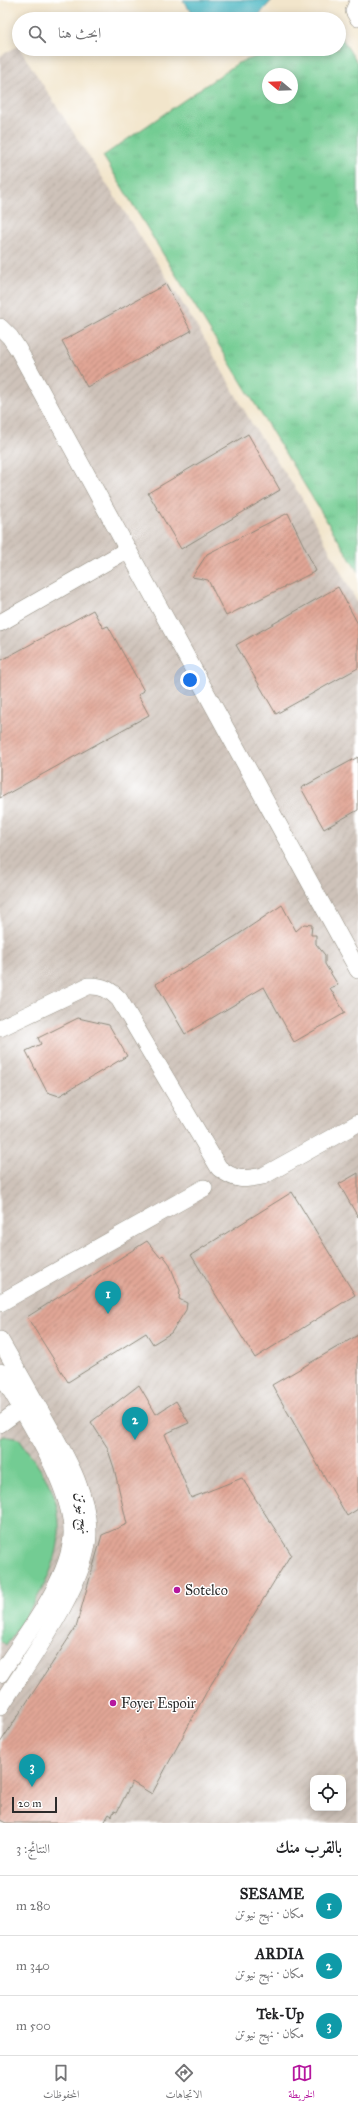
<!DOCTYPE html>
<html lang="ar">
<meta charset="utf-8">
<style>
:root{--surface:#fff;--page:#f6f6f6;--text:#202124;--muted:#757577;--line:#e0e0e0;--accent:#b5179e}
body{margin:0;font-family:"IM FELL Great Primer",Amiri,serif;background:var(--page);color:var(--text);direction:rtl}
.controls{position:absolute;right:12px;bottom:12px;display:grid;overflow:hidden;border-radius:8px;box-shadow:0 2px 10px #0003}
.controls button{width:36px;height:36px;display:grid;place-items:center;padding:0;border:0;border-bottom:1px solid var(--line);background:var(--surface);color:var(--text);font:20px sans-serif}
.compass{position:absolute;left:262px;top:68px;width:36px;height:36px;border-radius:50%;background:var(--surface);box-shadow:0 2px 10px #0003;rotate:289deg}
.scale{position:absolute;left:12px;bottom:10px;width:45px;box-sizing:border-box;padding-left:4px;border:2px solid #2b2b2b;border-top:0;font-size:11px;line-height:14px;white-space:nowrap;color:#2b2b2b;-webkit-text-stroke:3px #fff;paint-order:stroke}
.you{position:absolute;left:190px;top:680px;width:14px;height:14px;margin:-10px;border:3px solid #fff;border-radius:50%;background:#1a73e8;box-shadow:0 0 0 6px #1a73e833}
.badge{display:grid;place-items:center;width:26px;height:26px;border-radius:50%;background:var(--accent);color:#fff;font-size:13px;font-weight:700}
.pin{position:absolute;translate:-50% -33px;filter:drop-shadow(0 1px 2px #0008)}
.pin::after{content:'';position:absolute;top:21px;width:14px;height:12px;background:inherit;clip-path:polygon(0 0,100% 0,50% 100%)}
.list{margin:0;padding:0;list-style:none}
h2{display:flex;justify-content:space-between;align-items:center;height:52px;margin:0;padding:0 16px;font-size:17px}
h2 small{font-size:13px;font-weight:400;color:var(--muted)}
.list li{display:grid;grid-template-columns:26px 1fr auto;gap:12px;align-items:center;box-sizing:border-box;height:60px;padding:0 16px;border-top:1px solid var(--line)}
.list b{display:block;font-size:15px;white-space:nowrap}
.list p{margin:0;font-size:13px;white-space:nowrap;color:var(--muted)}
.list em{font-size:13px;font-style:normal;color:var(--muted)}
.icon{flex:none;width:22px;height:22px;fill:none;stroke:currentColor;stroke-width:2;stroke-linecap:round;stroke-linejoin:round}
.map{position:relative;flex:none;width:358px;height:1823px;overflow:hidden;direction:ltr}
.search{position:absolute;background:var(--surface);box-shadow:0 2px 10px #0003;left:12px;right:12px;top:12px;height:44px;display:flex;align-items:center;gap:10px;box-sizing:border-box;padding:0 14px;border-radius:22px;color:var(--muted);font-size:15px}
.sheet{height:232px;background:var(--surface)}
nav{display:flex;justify-content:space-around;align-items:center;box-sizing:border-box;height:56px;border-top:1px solid var(--line);background:var(--surface);font-size:11px;color:var(--muted)}
nav a{display:grid;justify-items:center;gap:2px}
nav .on{color:var(--accent)}
.map>svg:first-child{display:block}
.industrial{fill:url(#industrial-furrows);fill-rule:evenodd}
.grass{fill:url(#grass-tufts);stroke:#4f7c5f;fill-rule:evenodd}
.park{fill:#73cc93;stroke:#4f7c5f}
.water{fill:#47b5c1;stroke:#397076}
.building{fill:url(#building-hatch)}
.lines{fill:none;stroke-linecap:round;stroke-linejoin:round}
.minor-casing{stroke:#8e887b;stroke-width:18}
.minor{stroke:#fff;stroke-width:17}
.poi-dot{fill:#b5179e;stroke:#fff;stroke-width:1.5}
.labels{text-anchor:middle;dominant-baseline:central;stroke-width:3;stroke-linejoin:round;paint-order:stroke}
.street-label{font-size:14px;fill:#2b2b2b;stroke:#fff}
.poi-label{font-size:14px;fill:#2b2b2b;stroke:#fff;text-anchor:start}
</style>
<div class="map">
<svg width="358" height="1823" viewBox="0 0 358 1823">
<defs>
<pattern id="industrial-furrows" width="10" height="10" patternUnits="userSpaceOnUse"><rect width="10" height="10" fill="#cec2b9"/><path d="M-1 1l2-2M0 10L10 0M9 11l2-2" fill="none" stroke="#b1a79f"/></pattern>
<pattern id="grass-tufts" width="24" height="20" patternUnits="userSpaceOnUse"><rect width="24" height="20" fill="#73cc93"/><path d="M3 7l-1-3M5 7V3M7 7l1-3M15 17l-1-3M17 17v-4M19 17l1-3" fill="none" stroke="#64af7f"/></pattern>
<pattern id="building-hatch" width="6" height="6" patternUnits="userSpaceOnUse"><rect width="6" height="6" fill="#e1a695"/><path d="M-1 1l2-2M0 6l6-6M5 7l2-2" fill="none" stroke="#b7877a"/></pattern>
</defs>
<rect width="100%" height="100%" fill="#fff"/>
<filter id="ink" filterUnits="userSpaceOnUse"><feTurbulence type="fractalNoise" baseFrequency=".025" numOctaves="2"/><feDisplacementMap in="SourceGraphic" scale="8" xChannelSelector="R" yChannelSelector="G"/><feConvolveMatrix kernelMatrix="1 2 1 2 8 2 1 2 1" color-interpolation-filters="sRGB"/></filter>
<filter id="wash" filterUnits="userSpaceOnUse"><feTurbulence type="fractalNoise" baseFrequency=".012" numOctaves="4" result="noise"/><feDisplacementMap in="SourceGraphic" scale="16" xChannelSelector="R" yChannelSelector="G"/><feGaussianBlur stdDeviation="0.9" result="paint"/><feColorMatrix in="noise" values="0 0 0 0 0 0 0 0 0 0 0 0 0 0 0 0 0 1.4 0 .05"/><feComposite in="paint" operator="in"/></filter>
<g filter="url(#wash)">
<rect width="100%" height="100%" fill="#f2e5cb"/>
<!-- industrial -->
<path class="industrial" d="M 18,46 L 163,272 L 205,340 L 252,424 L 300,495 L 358,604 L 358,1823 L 0,1823 L 0,56 ZM 313,1778 L 343,1778 L 343,1808 L 313,1808 Z"/>
<!-- grass -->
<path class="grass" d="M 339,34 L 358,64 L 358,572 L 103,156 L 238,63 L 279,49 L 339,49 ZM 268,74 L 292,74 L 292,98 L 268,98 Z"/>
<!-- park -->
<path class="park" d="M 4,1436 L 19,1439 C 30,1455 44,1472 52,1491 C 75,1551 38,1598 6,1645 L 0,1640 L 0,1439 Z"/>
<!-- water -->
<path class="water" d="M 183,0 L 272,0 L 259,15 L 252,19 L 200,19 L 187,7 Z"/>
<g id="blocks">
<!-- building -->
<g class="building">
<path d="M 166,284 L 191,331 L 87,387 L 62,341 Z"/>
<path d="M 248,434 L 280,490 L 181,549 L 148,493 Z"/>
<path d="M 288,513 L 316,571 L 226,616 L 208,580 L 192,577 L 207,554 Z"/>
<path d="M 338,587 L 358,624 L 358,668 L 276,714 L 236,645 Z"/>
<path d="M 93,610 L 103,628 L 108,626 L 144,691 L 138,695 L 149,715 L 0,798 L 0,661 Z"/>
<path d="M 358,757 L 358,810 L 324,829 L 301,788 Z"/>
<path d="M 282,905 L 296,931 L 304,924 L 312,925 L 311,935 L 316,935 L 316,944 L 325,955 L 325,964 L 338,985 L 330,988 L 345,1013 L 294,1042 L 264,987 L 185,1034 L 156,984 L 236,936 Z"/>
<path d="M 78,1018 L 109,1025 L 127,1056 L 59,1096 L 47,1092 L 26,1051 L 41,1044 L 38,1038 Z"/>
<path d="M 358,1173 L 358,1217 L 339,1184 Z"/>
<path d="M 292,1192 L 355,1295 L 255,1358 L 191,1255 Z"/>
<path d="M 147,1241 L 160,1257 L 163,1255 L 169,1263 L 180,1290 L 179,1299 L 187,1303 L 186,1310 L 171,1333 L 153,1344 L 146,1333 L 68,1382 L 27,1317 Z"/>
<path d="M 358,1335 L 358,1509 L 347,1516 L 272,1385 Z"/>
<path d="M 139,1385 L 156,1414 L 176,1401 L 189,1423 L 165,1434 L 191,1498 L 242,1478 L 291,1554 L 207,1691 L 152,1794 L 132,1782 L 117,1812 L 114,1811 L 112,1816 L 109,1814 L 104,1823 L 6,1823 L 0,1820 L 0,1743 L 76,1627 L 102,1535 L 127,1524 L 114,1468 L 107,1447 L 91,1422 Z"/>
</g>
</g>
</g>
<g filter="url(#ink)">
<use href="#blocks" fill-opacity="0" stroke="#8e887b" stroke-width="1"/>
<g class="lines">
<defs>
<g id="minor">
<path d="M 358,2 L 354,11 L 358,18"/>
<path d="M 0,327 L 10,337 L 18,349 L 358,970"/>
<path d="M 0,623 L 127,550"/>
<path d="M 0,1028 L 88,986 C 102,985 110,990 119,999 L 219,1168 C 236,1181 243,1180 263,1176 L 358,1123"/>
<path d="M 0,1303 L 204,1188"/>
<path d="M 0,1340 C 14,1364 28,1389 42,1414 C 62,1450 89,1491 88,1535 C 86,1585 27,1664 0,1707"/>
<path d="M 0,1372 C 23,1412 74,1488 72,1535 C 70,1580 24,1637 0,1674"/>
<path d="M 0,1424 L 30,1402"/>
</g>
</defs>
<!-- minor casing -->
<use href="#minor" class="minor-casing"/>
<!-- minor -->
<use href="#minor" class="minor"/>
</g>
</g>
<!-- markers -->
<g class="poi-dot">
<circle cx="177" cy="1590" r="4"/>
<circle cx="113" cy="1703" r="4"/>
</g>
<g class="labels">
<!-- street labels -->
<g class="street-label">
<text transform="translate(83 1513) rotate(82)">نهج نيوتن</text>
</g>
<!-- poi labels -->
<g class="poi-label">
<text x="185" y="1590">Sotelco</text>
<text x="121" y="1703">Foyer Espoir</text>
</g>
</g>
</svg>
<div class="controls">
<button><svg class="icon" aria-label="locate" viewBox="0 0 24 24"><circle cx="12" cy="12" r="6"/><path d="M12 2v4M12 18v4M2 12h4M18 12h4"/></svg></button>
</div>
<svg class="compass" viewBox="-18 -18 36 36"><path d="M0-13l5 13h-10z" fill="#e53935"/><path d="M0 13l5-13h-10z" fill="#757577"/></svg>
<div class="scale">20 m</div>
<div class="you"></div>
<div class="pin badge" style="left:108px;top:1314px;background:#0f9aa8">1</div>
<div class="pin badge" style="left:135px;top:1440px;background:#0f9aa8">2</div>
<div class="pin badge" style="left:32px;top:1787px;background:#0f9aa8">3</div>
<div class="search"><svg class="icon" aria-label="search" viewBox="0 0 24 24"><circle cx="10" cy="10" r="6"/><path d="M15 15l6 6"/></svg>ابحث هنا</div>
</div>
<section class="sheet">
<h2>بالقرب منك<small>النتائج: 3</small></h2>
<ul class="list">
<li><span class="badge" style="background:#0f9aa8">1</span><div><b>SESAME</b><p>مكان · نهج نيوتن</p></div><em>280 m</em></li>
<li><span class="badge" style="background:#0f9aa8">2</span><div><b>ARDIA</b><p>مكان · نهج نيوتن</p></div><em>340 m</em></li>
<li><span class="badge" style="background:#0f9aa8">3</span><div><b>Tek-Up</b><p>مكان · نهج نيوتن</p></div><em>500 m</em></li>
</ul>
</section>
<nav>
<a class="on"><svg class="icon" aria-label="map" viewBox="0 0 24 24"><path d="M3 6l6-2 6 2 6-2v14l-6 2-6-2-6 2zM9 4v14M15 6v14"/></svg>الخريطة</a>
<a><svg class="icon" aria-label="directions" viewBox="0 0 24 24"><path d="M12 3l9 9-9 9-9-9zM9 14v-3h6M13 9l2 2-2 2"/></svg>الاتجاهات</a>
<a><svg class="icon" aria-label="saved" viewBox="0 0 24 24"><path d="M7 4h10v16l-5-4-5 4z"/></svg>المحفوظات</a>
</nav>
